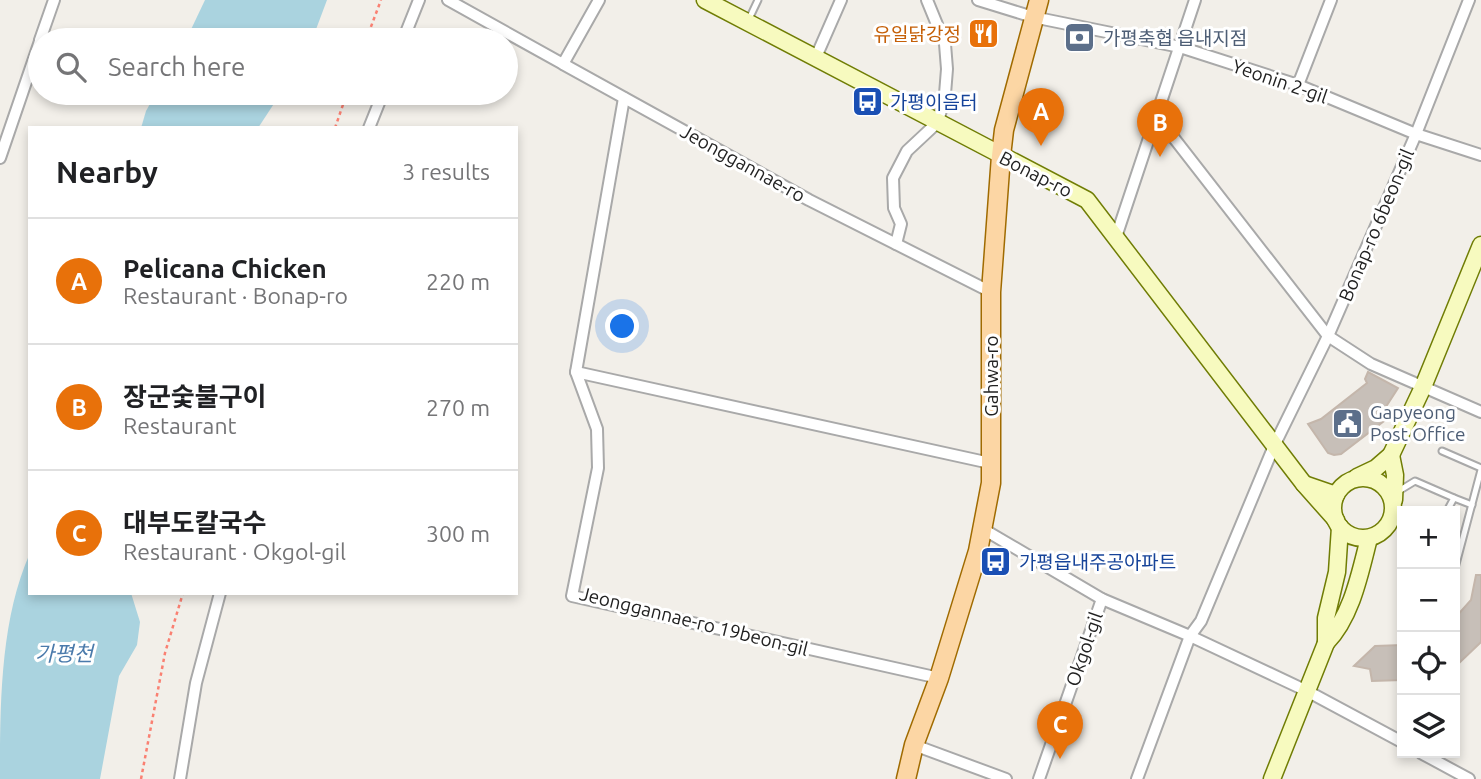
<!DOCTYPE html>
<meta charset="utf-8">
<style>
:root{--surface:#fff;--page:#f6f6f6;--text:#202124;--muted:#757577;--line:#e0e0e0;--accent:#0f766e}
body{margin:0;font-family:Ubuntu,"Noto Sans KR",sans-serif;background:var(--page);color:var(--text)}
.controls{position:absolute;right:21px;bottom:21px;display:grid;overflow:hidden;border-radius:0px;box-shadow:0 4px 10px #0003}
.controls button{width:63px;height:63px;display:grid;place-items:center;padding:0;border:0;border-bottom:2px solid var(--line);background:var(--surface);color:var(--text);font:35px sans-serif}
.you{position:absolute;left:623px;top:327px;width:24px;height:24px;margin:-18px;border:5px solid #fff;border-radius:50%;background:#1a73e8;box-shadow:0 0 0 10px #1a73e833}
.badge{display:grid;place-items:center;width:46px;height:46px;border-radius:50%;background:var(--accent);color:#fff;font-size:23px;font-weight:700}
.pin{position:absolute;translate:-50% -58px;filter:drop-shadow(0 2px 4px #0008)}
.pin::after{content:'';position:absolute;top:37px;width:24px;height:21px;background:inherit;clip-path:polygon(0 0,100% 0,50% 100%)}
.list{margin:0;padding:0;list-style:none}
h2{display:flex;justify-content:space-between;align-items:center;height:91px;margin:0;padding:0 28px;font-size:30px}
h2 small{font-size:23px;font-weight:400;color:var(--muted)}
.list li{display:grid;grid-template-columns:46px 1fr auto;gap:21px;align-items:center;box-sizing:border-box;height:126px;padding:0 28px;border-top:2px solid var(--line)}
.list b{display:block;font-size:26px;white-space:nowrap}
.list p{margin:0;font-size:23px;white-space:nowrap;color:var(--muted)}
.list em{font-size:23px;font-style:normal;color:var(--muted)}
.icon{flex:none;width:38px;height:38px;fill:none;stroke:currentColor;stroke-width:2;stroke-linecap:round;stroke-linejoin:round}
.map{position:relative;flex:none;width:1481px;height:779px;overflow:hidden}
.search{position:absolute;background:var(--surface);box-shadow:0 4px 10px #0003;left:28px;top:28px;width:490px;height:77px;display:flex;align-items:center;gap:18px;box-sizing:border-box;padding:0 24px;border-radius:38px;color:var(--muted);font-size:26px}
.panel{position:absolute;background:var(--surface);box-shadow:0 4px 10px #0003;left:28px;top:126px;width:490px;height:469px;border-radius:0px}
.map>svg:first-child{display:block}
.water{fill:#aad3df}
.building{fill:#c7bfb8;stroke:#c4b6ab;stroke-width:2}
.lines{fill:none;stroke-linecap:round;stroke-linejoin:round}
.lane-casing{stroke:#a9a9a9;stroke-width:9}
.street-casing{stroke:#a9a9a9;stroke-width:14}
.secondary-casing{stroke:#707d05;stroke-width:19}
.primary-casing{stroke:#a06b00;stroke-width:21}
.path{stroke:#fa8072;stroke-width:2.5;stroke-dasharray:3.5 3.5;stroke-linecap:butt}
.lane{stroke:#fff;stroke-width:5}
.street{stroke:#fff;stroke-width:10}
.secondary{stroke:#f7fabf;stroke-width:16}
.primary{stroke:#fcd6a4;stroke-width:18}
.labels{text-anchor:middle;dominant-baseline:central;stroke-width:6;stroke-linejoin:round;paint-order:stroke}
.food-label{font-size:19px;fill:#c56008;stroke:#fff;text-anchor:end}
.service-label{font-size:19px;fill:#4e5e75;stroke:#fff;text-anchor:start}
.street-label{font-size:19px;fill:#222;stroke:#fff}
.transit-label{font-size:19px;fill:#164399;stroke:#fff;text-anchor:start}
.water-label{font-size:21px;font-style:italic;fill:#4a7aab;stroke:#fff}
</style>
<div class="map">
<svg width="1481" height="779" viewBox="0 0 1481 779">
<rect width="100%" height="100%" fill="#f2efe9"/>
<!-- water -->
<g class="water">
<path d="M 205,0 L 327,0 L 312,40 L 186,40 Z"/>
<path d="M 156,93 L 281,93 L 258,128 L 141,128 L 146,111 Z"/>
<path d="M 30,553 L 30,593 L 131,593 L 140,622 L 137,645 L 119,676 L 100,779 L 0,779 C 0,706 0,620 30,553 Z"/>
</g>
<!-- building -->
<g class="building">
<path d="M 1368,372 L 1398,388 L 1380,416 L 1384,421 L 1341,454 L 1334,455 L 1328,453 L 1308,424 L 1321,419 L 1367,383 L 1365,379 Z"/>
<path d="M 1476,575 L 1481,575 L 1481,642 L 1455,667 L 1455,618 L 1471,600 Z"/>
<path d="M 1402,645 L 1402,680 L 1372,681 L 1370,669 L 1354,666 L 1375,646 Z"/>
</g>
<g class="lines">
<defs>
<g id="lane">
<path d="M 749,19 L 758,0"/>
<path d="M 1442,451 L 1481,468"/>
<path d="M 1397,492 L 1415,481 L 1454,498 L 1447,511"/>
<path d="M 1454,498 L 1472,505"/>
<path d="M 1455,568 L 1481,470"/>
<path d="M 1402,604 L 1402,610"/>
</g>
<g id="street">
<path d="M 448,0 L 563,64"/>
<path d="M 599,0 L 563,64 L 809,200 L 991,292"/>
<path d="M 978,0 L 1033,17 L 1180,47 L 1298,85 L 1416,134 L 1481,155"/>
<path d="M 40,40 L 54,0"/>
<path d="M 403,40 L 419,0"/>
<path d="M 816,57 L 841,0"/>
<path d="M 1298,85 L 1331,0"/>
<path d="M 624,98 L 576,372 L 597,429 L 598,468 L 572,596 L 939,678"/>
<path d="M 1156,115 L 1328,336 L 1371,364 L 1481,412"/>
<path d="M 369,128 L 383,93"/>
<path d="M 0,158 L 40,41"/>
<path d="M 1116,237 L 1195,0"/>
<path d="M 896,244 L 901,224 L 894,208 L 893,178 L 907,151 L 938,122 L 945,94 L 947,69 L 945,44 L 927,0"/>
<path d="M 576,372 L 990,463"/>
<path d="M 983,529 L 1102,599 L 1190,636 L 1307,691 L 1402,742"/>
<path d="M 914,745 L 1006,779"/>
<path d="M 1421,753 L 1469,779"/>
<path d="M 180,779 L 196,683 L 220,593"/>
<path d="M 1039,779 L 1102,599"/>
<path d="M 1137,779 L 1190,636 L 1201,621 L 1274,446 L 1328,336 L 1416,134 L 1469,0"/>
</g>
<g id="secondary">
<path d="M 705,0 L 1087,200 L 1304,484"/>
<path d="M 1391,455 L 1423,387 L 1481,245"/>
<path d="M 1357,477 L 1376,468 L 1391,455 L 1395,475 L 1394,500"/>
<circle cx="1363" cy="508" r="30"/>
<path d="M 1336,495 L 1304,484 L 1336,520"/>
<path d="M 1340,527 L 1337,572 L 1326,618 L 1326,643 C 1352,616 1360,573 1369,538"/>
<path d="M 1272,779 L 1326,643"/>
</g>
<path id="primary" d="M 906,779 L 914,745 L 939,678 L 978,551 L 991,483 L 991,292 L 1001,156 L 1004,130 L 1039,0"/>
</defs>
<!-- lane casing -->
<use href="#lane" class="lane-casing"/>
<!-- street casing -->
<use href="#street" class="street-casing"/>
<!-- secondary casing -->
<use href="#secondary" class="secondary-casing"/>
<!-- primary casing -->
<use href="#primary" class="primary-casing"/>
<!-- path -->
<g class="path">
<path d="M 366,40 L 381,0"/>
<path d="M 335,128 L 347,93"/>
<path d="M 141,779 L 165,653 L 183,593"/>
</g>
<!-- lane -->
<use href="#lane" class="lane"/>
<!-- street -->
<use href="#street" class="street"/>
<!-- secondary -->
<use href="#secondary" class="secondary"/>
<!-- primary -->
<use href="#primary" class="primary"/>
</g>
<!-- icons -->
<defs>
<symbol id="restaurant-square" viewBox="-11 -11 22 22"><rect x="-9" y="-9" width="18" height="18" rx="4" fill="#e8710a" stroke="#fff"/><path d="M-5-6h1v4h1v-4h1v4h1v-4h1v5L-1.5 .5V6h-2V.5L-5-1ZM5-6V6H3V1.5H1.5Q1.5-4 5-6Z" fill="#fff"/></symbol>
<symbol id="bank-square" viewBox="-11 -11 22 22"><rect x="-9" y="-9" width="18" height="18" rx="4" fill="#5c6f8a" stroke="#fff"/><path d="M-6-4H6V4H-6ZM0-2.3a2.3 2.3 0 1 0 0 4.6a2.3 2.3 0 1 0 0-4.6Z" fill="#fff"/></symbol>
<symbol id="bus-square" viewBox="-11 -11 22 22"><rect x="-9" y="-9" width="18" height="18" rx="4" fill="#1a4fb4" stroke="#fff"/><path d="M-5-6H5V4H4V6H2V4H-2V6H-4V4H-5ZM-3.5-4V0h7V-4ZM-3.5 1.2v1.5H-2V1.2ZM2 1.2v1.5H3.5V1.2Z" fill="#fff"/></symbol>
<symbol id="civic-square" viewBox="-11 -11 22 22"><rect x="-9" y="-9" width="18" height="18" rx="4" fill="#5c6f8a" stroke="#fff"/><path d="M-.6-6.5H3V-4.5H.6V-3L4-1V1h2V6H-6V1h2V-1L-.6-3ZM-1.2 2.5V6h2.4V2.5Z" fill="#fff"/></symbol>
</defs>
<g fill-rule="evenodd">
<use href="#restaurant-square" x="966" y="16" width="35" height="35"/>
<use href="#bank-square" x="1062" y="20" width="35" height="35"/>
<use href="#bus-square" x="850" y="84" width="35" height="35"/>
<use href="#civic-square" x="1330" y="406" width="35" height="35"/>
<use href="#bus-square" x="978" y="544" width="35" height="35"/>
</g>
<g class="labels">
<!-- food labels -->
<g class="food-label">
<text x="961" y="34">유일닭강정</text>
</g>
<!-- service labels -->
<g class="service-label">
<text x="1103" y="38">가평축협 읍내지점</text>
<text x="1370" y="412">Gapyeong<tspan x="1370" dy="22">Post Office</tspan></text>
</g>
<!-- street labels -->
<g class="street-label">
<text transform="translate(1280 81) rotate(19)">Yeonin 2-gil</text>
<text transform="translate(743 163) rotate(29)">Jeonggannae-ro</text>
<text transform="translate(1036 174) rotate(27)">Bonap-ro</text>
<text transform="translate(1376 225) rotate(-67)">Bonap-ro 6beon-gil</text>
<text transform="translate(991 376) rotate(-90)">Gahwa-ro</text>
<text transform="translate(694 621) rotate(14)">Jeonggannae-ro 19beon-gil</text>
<text transform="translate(1084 649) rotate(-71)">Okgol-gil</text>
</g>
<!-- transit labels -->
<g class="transit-label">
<text x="890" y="102">가평이음터</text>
<text x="1019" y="562">가평읍내주공아파트</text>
</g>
<!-- water labels -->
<g class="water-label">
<text x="64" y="653">가평천</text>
</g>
</g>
</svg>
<div class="controls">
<button>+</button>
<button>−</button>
<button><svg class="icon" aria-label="locate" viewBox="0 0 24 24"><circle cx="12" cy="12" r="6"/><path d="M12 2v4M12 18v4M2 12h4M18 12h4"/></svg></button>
<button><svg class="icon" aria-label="layers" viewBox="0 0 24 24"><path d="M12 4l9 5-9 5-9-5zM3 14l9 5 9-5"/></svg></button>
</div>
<div class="you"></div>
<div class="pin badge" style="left:1041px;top:146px;background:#e8710a">A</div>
<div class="pin badge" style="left:1160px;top:157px;background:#e8710a">B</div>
<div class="pin badge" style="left:1060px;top:759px;background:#e8710a">C</div>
<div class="search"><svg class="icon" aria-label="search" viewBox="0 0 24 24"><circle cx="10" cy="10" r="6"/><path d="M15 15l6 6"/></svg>Search here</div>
<section class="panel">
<h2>Nearby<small>3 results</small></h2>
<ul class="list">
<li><span class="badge" style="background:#e8710a">A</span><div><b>Pelicana Chicken</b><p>Restaurant · Bonap-ro</p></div><em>220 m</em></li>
<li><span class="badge" style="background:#e8710a">B</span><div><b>장군숯불구이</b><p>Restaurant</p></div><em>270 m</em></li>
<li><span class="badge" style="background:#e8710a">C</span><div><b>대부도칼국수</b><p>Restaurant · Okgol-gil</p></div><em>300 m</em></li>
</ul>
</section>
</div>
